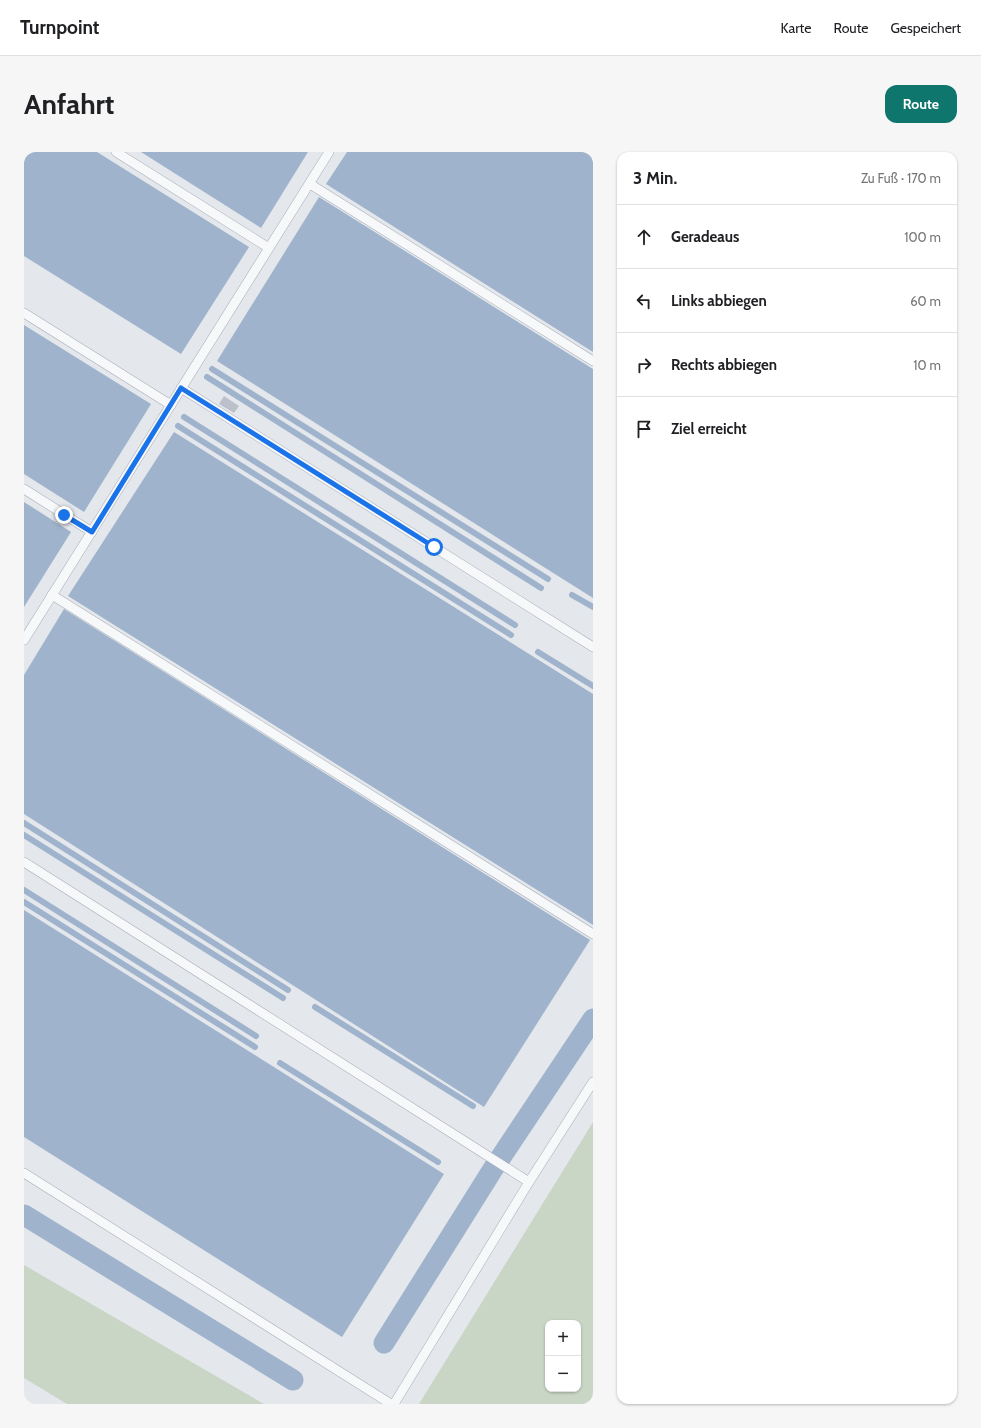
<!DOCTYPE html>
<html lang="de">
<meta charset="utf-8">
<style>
:root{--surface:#fff;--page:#f6f6f6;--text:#202124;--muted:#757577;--line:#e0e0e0;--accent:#0f766e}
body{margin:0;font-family:Cabin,sans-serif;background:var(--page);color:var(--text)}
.controls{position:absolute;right:12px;bottom:12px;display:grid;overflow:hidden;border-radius:8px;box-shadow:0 1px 3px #0004}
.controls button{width:36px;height:36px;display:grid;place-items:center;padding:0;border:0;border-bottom:1px solid var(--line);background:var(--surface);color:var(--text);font:20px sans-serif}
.stop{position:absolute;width:12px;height:12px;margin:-9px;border:3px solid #1a73e8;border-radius:50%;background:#fff}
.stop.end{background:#1a73e8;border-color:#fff;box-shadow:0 1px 4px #0008}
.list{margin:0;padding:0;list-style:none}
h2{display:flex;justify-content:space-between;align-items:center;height:52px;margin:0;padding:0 16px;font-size:17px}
h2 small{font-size:13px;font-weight:400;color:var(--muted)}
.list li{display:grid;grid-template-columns:26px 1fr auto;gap:12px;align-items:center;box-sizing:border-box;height:64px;padding:0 16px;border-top:1px solid var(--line)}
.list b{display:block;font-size:15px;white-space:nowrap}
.list em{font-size:13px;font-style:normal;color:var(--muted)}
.icon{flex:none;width:22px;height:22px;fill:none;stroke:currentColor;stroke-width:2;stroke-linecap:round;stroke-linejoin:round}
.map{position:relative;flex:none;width:569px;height:1252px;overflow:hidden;border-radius:12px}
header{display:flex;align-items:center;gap:24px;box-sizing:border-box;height:56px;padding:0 20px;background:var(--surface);border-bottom:1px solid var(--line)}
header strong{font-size:19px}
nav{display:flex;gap:22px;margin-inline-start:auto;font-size:14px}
.intro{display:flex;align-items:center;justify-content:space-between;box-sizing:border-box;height:96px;padding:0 24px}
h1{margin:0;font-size:28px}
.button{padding:10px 18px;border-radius:12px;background:var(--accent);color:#fff;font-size:14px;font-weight:700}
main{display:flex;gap:24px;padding:0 24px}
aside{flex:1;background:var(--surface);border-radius:12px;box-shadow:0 1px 3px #0004}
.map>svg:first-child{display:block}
.green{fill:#c9d6c5;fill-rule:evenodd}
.water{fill:#9fb4cc}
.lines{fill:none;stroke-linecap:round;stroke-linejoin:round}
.stream{stroke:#9fb4cc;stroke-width:6}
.canal{stroke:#9fb4cc;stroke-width:21}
.building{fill:#bbc0ca}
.service-casing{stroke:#a9aeb7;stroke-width:10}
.service{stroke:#f7f8fa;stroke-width:9}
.route{stroke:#1a73e8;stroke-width:5}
</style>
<header>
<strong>Turnpoint</strong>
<nav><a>Karte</a><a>Route</a><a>Gespeichert</a></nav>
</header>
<div class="intro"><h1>Anfahrt</h1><a class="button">Route</a></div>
<main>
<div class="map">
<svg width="569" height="1252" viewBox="0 0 569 1252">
<rect width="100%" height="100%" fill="#e4e7ec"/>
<!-- green -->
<g class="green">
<path d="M 569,970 L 569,1252 L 395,1252 ZM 524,1171 L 554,1171 L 554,1237 L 524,1237 Z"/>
<path d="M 0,1113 L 240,1252 L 43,1252 L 0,1226 Z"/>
</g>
<!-- water -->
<g class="water">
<path d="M 0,0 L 73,0 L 225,95 L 157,202 L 0,104 Z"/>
<path d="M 117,0 L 284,0 L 237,76 Z"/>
<path d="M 323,0 L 569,0 L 569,200 L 302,32 Z"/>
<path d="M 295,45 L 569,217 L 569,446 L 193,209 Z"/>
<path d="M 0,173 L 127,252 L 60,360 L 0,322 Z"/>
<path d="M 150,280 L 569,542 L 569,773 L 44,444 Z"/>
<path d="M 0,350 L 47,380 L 0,455 Z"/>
<path d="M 40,457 L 566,788 L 460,955 L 0,662 L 0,523 Z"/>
<path d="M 0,758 L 420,1022 L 318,1185 L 0,985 Z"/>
</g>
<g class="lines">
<!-- stream -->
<g class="stream">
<path d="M 188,217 L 524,427"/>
<path d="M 183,225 L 517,436"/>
<path d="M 160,265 L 491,473"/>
<path d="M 154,274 L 487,483"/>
<path d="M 548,443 L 569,455"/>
<path d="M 514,500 L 569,534"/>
<path d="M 0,671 L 264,838"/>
<path d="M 0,683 L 259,846"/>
<path d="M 0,738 L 232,884"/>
<path d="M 0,750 L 231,895"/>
<path d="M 291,855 L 449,954"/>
<path d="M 256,911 L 414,1010"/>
</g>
<!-- canal -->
<g class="canal">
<path d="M 0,1063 L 269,1228"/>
<path d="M 360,1191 L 469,1017 L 569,867"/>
</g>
</g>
<!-- building -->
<path class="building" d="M 200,244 L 215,254 L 210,261 L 195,252 Z"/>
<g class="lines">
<defs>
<g id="service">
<path d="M 92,0 L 245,96"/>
<path d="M 286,32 L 569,209"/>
<path d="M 0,161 L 147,253"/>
<path d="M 157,236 L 569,495"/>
<path d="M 0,337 L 68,380"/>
<path d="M 28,443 L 569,782"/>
<path d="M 0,488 L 305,0"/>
<path d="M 0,710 L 505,1030"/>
<path d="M 0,1021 L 367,1252"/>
<path d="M 370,1252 L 505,1030 L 569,930"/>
</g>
</defs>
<!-- service casing -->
<use href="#service" class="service-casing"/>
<!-- service -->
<use href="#service" class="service"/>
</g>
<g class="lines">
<!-- route -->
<path class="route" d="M 40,363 L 68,380 L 157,236 L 410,395"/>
</g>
</svg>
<div class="controls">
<button>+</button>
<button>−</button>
</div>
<div class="stop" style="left:410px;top:395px"></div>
<div class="stop end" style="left:40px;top:363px"></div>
</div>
<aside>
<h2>3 Min.<small>Zu Fuß · 170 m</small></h2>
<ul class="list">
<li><svg class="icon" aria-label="ahead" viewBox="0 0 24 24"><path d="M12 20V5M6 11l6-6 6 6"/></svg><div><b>Geradeaus</b></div><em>100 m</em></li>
<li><svg class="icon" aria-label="left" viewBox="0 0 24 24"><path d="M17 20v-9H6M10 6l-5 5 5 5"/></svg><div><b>Links abbiegen</b></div><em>60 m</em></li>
<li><svg class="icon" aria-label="right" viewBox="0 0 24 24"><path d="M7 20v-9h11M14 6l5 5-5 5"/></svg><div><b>Rechts abbiegen</b></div><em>10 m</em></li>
<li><svg class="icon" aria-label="arrive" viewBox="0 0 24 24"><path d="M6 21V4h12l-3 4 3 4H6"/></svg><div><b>Ziel erreicht</b></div></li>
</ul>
</aside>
</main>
